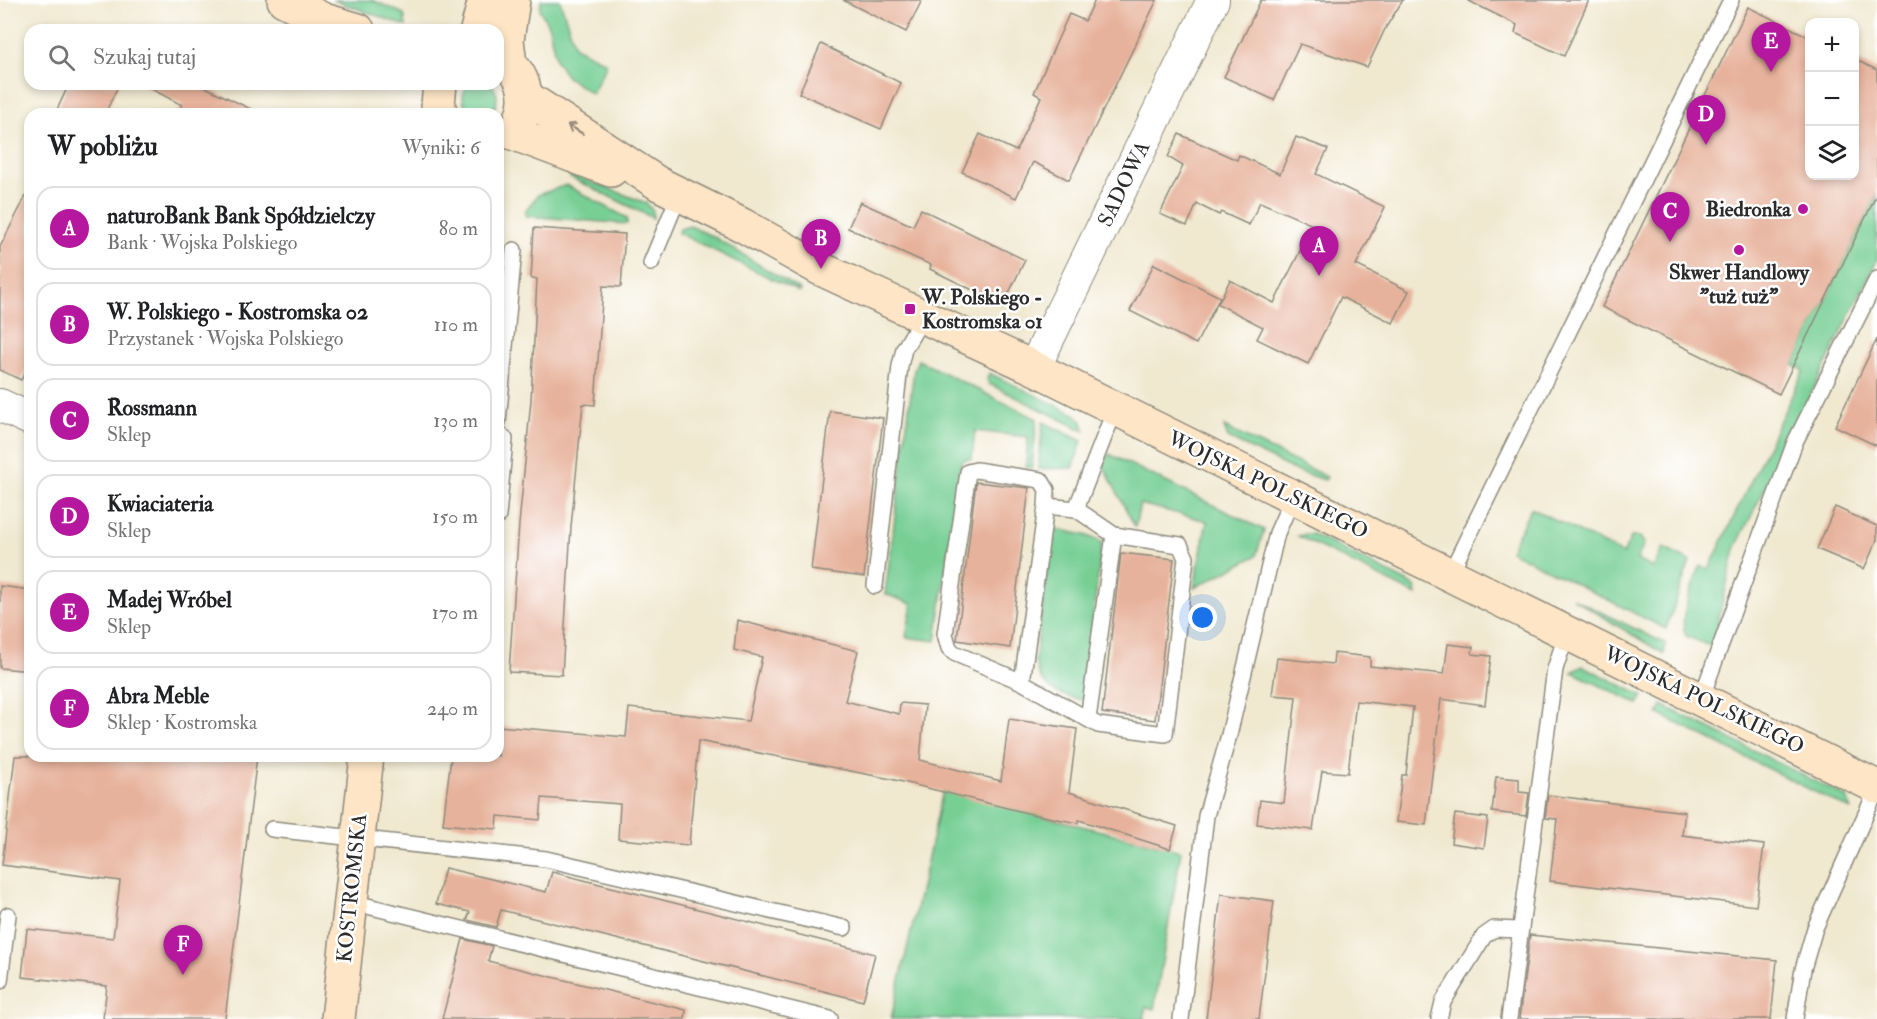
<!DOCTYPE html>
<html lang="pl">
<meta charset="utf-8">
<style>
:root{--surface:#fff;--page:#f2f2f2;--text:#202124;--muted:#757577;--line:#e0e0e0;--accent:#b5179e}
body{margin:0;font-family:"IM FELL Double Pica",serif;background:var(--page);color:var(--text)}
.controls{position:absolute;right:18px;top:18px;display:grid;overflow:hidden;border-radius:12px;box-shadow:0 3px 9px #0003}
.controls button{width:54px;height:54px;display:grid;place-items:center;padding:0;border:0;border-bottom:2px solid var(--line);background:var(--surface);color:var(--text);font:30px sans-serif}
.you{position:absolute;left:1203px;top:618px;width:21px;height:21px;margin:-15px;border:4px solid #fff;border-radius:50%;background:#1a73e8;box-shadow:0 0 0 9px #1a73e833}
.badge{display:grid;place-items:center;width:39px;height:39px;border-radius:50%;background:var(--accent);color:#fff;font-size:20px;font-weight:700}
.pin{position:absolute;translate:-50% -50px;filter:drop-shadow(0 2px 3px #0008)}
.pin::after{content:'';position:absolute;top:32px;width:21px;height:18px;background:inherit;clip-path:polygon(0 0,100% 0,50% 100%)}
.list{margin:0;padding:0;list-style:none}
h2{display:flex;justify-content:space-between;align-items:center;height:78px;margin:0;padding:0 24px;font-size:26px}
h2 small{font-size:20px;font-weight:400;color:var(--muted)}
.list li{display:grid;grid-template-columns:39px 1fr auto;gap:18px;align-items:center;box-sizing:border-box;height:84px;margin:0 12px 12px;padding:0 12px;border:2px solid var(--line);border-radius:18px}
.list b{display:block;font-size:22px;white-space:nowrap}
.list p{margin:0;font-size:20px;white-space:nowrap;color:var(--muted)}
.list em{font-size:20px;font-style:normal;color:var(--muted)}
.icon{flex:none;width:33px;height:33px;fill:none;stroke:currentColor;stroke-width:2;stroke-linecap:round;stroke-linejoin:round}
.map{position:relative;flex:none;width:1877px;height:1019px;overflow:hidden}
.search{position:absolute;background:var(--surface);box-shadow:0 3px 9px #0003;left:24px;top:24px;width:480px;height:66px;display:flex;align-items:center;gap:15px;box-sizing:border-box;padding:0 21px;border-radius:18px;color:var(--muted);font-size:22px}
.panel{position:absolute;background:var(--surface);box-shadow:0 3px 9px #0003;left:24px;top:108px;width:480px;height:654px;border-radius:18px}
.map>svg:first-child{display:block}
.green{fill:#77cf94;stroke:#517d60;stroke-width:1.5}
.building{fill:#e7b29b}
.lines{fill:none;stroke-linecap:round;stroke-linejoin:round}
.lane-casing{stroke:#8e8a7d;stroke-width:18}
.street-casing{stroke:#8e8a7d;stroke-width:34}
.secondary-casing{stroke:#8e8a7d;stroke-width:36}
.lane{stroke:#fff;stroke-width:15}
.street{stroke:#fff;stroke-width:32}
.secondary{stroke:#fde5c5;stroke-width:33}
.oneway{stroke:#948878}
.poi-dot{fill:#b5179e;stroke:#fff;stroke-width:2}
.labels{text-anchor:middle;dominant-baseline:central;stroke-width:5;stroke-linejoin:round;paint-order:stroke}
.street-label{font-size:21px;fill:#2b2b2b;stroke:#fff}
.poi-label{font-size:21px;font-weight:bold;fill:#2b2b2b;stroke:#fff;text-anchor:end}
</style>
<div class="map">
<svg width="1877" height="1019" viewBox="0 0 1877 1019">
<rect width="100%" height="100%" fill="#fff"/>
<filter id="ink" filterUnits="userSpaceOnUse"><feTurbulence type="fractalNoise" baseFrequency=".0167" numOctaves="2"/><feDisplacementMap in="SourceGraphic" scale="12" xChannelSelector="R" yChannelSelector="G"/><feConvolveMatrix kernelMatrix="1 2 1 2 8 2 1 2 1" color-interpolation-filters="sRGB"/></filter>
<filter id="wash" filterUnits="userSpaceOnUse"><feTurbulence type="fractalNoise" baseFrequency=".008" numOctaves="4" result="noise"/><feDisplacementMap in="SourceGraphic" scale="24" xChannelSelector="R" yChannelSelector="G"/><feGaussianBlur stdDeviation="1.35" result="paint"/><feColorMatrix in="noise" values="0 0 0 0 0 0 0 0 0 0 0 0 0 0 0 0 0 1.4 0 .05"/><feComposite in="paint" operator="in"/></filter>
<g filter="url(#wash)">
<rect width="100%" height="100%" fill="#f0e8cf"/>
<!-- green -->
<g class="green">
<path d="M 333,0 L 372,0 L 404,14 L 406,26 Z"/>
<path d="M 541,0 L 560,0 L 575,47 L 607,63 L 592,94 L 567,77 L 556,61 L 549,27 L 540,10 Z"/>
<circle cx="480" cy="98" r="17"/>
<path d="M 571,174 L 646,203 L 653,211 L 653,218 L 570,177 Z"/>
<path d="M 566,185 L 627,218 L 627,224 L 526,216 L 525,211 L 538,195 Z"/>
<path d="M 1877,194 L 1877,260 L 1735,549 L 1712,647 L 1686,636 C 1677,617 1694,585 1700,566 L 1709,569 L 1804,370 L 1793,365 Z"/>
<path d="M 690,226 L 714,237 L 800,290 L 799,292 L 678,233 L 680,229 Z"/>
<path d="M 918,360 L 1037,419 L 1032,468 L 1026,467 L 1028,437 L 975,431 L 972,459 L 965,459 L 961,463 L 936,641 L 906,637 L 912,604 L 885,594 L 914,370 Z"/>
<path d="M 989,373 L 1075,414 L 1082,422 L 1085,431 L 989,384 L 987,379 Z"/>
<path d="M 1043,422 L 1082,441 L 1073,468 L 1038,469 Z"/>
<path d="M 1224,427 L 1327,477 L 1325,480 L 1296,471 L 1228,438 Z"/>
<path d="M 1109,454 L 1264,530 L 1256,556 L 1194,588 L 1207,521 L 1140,504 L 1135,527 L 1103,465 Z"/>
<path d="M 1531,508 L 1623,554 L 1631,537 L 1640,537 L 1644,543 L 1637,560 L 1653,568 L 1663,548 L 1690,561 L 1666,629 L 1510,551 Z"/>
<path d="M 1052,528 L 1085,535 L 1102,542 L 1083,700 C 1058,696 1039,688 1035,661 Z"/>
<path d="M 1306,534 L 1312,534 L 1415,586 L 1416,595 L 1298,536 Z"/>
<path d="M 1572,598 L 1666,644 L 1664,654 Z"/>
<path d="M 1583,666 L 1643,696 L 1638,704 L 1572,672 Z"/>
<path d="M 1662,705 L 1847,797 L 1851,810 L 1658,714 Z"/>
<path d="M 943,791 L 1181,851 L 1154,1009 L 1146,1007 L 1144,1019 L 891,1019 Z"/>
</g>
<g id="blocks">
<!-- building -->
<g class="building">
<path d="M 843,0 L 922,0 L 906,32 Z"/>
<path d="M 1095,0 L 1157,0 L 1069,180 L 1033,162 L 1016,198 L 962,172 L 980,134 L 1016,151 L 1041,97 L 1034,93 L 1069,14 L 1085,21 Z"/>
<path d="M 1261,0 L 1403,0 L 1386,27 L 1367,67 L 1300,44 L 1274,100 L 1224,77 Z"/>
<path d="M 1467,0 L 1589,0 L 1564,56 L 1515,33 L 1517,25 Z"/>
<path d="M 1748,7 L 1809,37 L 1809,176 L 1854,176 L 1854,59 L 1877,70 L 1877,194 L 1779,394 L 1602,307 Z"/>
<path d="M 821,44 L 901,83 L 881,129 L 799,93 Z"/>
<path d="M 69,84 L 119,84 L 105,114 L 55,114 Z"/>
<path d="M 142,84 L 199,84 L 261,114 L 177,114 L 182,105 Z"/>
<path d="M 1179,134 L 1237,160 L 1239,155 L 1280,174 L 1296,137 L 1328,149 L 1316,174 L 1385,207 L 1356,265 L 1409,291 L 1393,323 L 1341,297 L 1308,364 L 1257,339 L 1263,327 L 1218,304 L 1230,280 L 1274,303 L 1313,225 L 1260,202 L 1249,225 L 1221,212 L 1219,215 L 1197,204 L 1187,226 L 1160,214 L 1183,166 L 1168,157 Z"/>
<path d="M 30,188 L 30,363 L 21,380 L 0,370 L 0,247 Z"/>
<path d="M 860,202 L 913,226 L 921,209 L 1025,260 L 1003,305 L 930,269 L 931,265 L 848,228 Z"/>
<path d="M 534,228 L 625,234 L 621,287 L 603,286 L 595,405 L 583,404 L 571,527 L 562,675 L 509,672 L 519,524 L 531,400 L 537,279 L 531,279 Z"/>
<path d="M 1154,264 L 1220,297 L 1196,344 L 1130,311 Z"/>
<path d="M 1877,339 L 1877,446 L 1835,426 Z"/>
<path d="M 830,411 L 883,418 L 864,577 L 811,570 Z"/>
<path d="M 976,482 L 1029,488 L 1010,648 L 957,640 Z"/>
<path d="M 1835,507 L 1877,526 L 1877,540 L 1864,569 L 1817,549 Z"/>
<path d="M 1121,553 L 1174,559 L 1155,720 L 1102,713 Z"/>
<path d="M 0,586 L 30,590 L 30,671 L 0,668 Z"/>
<path d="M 737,620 L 858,651 L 845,701 L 899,714 L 900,703 L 925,705 L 920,760 L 1001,781 L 1009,719 L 1077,729 L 1069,792 L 1177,826 L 1170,849 L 1079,820 L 1078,823 L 1031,814 L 891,779 L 698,741 L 689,845 L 618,839 L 620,804 L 542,798 L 540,820 L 498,816 L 497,829 L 443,824 L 451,756 L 498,756 L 498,726 L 626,737 L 629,708 L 748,721 L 762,657 L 734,650 Z"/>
<path d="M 1448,644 L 1473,647 L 1472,654 L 1491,656 L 1485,705 L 1441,699 L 1426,825 L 1396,822 L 1402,775 L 1406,775 L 1413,707 L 1356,701 L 1348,773 L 1322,771 L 1313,830 L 1257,824 L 1260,800 L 1284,803 L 1296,697 L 1272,695 L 1277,658 L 1333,664 L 1334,653 L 1370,657 L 1370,666 L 1444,674 Z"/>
<path d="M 15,756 L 257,756 L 225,1019 L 103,1019 L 107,986 L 22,977 L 27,929 L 113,938 L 120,881 L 2,865 Z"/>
<path d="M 1496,777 L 1519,779 L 1519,792 L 1529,793 L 1526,816 L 1492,812 Z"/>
<path d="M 1548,795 L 1685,812 L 1682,835 L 1764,845 L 1756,906 L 1550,881 L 1557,819 L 1545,818 Z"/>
<path d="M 1455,814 L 1488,818 L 1484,848 L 1451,843 Z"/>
<path d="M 445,868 L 546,892 L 552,872 L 875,954 L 863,1001 L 501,910 L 496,927 L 467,920 L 470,912 L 436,904 Z"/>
<path d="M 1221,894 L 1274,901 L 1259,1019 L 1206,1019 Z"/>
<path d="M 1530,935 L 1777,960 L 1771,1019 L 1519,1019 Z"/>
<path d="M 463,939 L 492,946 L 488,961 L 686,1010 L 685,1019 L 442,1019 Z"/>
</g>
</g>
</g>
<g filter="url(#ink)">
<use href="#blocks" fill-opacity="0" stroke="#8e8a7d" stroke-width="1.5"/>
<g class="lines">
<defs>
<g id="lane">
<path d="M 651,263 L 679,195"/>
<path d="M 498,422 L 514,250"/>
<path d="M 498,432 L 505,439 L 498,516"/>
<path d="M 1076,509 L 1115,409"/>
<path d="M 1450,574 L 1731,0"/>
<path d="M 875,586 L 900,366 L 904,349 L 924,315"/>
<path d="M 1022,682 L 1098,725 L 1165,734 L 1186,558 L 1180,545 L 1114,535 L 1076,509 L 1046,506 L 1022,682 L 954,653 L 949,648 L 945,634 L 968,472 L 976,470 L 1041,480 L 1047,490 L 1046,506"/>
<path d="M 1701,699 L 1795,442 L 1877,279"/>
<path d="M 1088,719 L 1114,535"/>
<path d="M 272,829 L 546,859 L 844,928"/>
<path d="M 351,902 L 830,1019"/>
<path d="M 0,981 L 8,915"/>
<path d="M 1181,1019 L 1206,816 L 1229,735 L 1277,533 L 1292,499"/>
<path d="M 1439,1019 L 1443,1002 L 1484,936 L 1494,929 L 1520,930"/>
<path d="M 1509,1019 L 1555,669 L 1567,632"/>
<path d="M 1795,1019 L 1803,969 L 1815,928 L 1877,789"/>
</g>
<g id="street">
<path d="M 1034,368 L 1213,0"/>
<path d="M 0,405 L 30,419"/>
</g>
<g id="secondary">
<path d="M 284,0 L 324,20 L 358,30"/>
<path d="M 477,30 L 485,0"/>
<path d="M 498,57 C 522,68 531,94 521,118"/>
<path d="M 510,64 L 507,40 L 513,0"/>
<path d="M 440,84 L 438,105 L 441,114"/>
<path d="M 526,97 L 659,184 L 742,225 L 821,269 L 1034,368 L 1877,787"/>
<path d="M 510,132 L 611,170"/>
<path d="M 338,1019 L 367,756"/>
</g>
</defs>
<!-- lane casing -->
<use href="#lane" class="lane-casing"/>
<!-- street casing -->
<use href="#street" class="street-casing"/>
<!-- secondary casing -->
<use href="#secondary" class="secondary-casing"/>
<!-- lane -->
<use href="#lane" class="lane"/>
<!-- street -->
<use href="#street" class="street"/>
<!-- secondary -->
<use href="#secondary" class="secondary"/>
</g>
<!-- one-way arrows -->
<defs><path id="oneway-shaft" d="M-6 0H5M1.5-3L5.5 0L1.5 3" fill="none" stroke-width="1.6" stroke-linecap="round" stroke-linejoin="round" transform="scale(1.5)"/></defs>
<use class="oneway" href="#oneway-shaft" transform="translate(575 129) rotate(-148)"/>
</g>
<!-- markers -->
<g class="poi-dot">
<circle cx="1803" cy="209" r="6"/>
<circle cx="1739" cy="250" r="6"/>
<rect x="904" y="303" width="12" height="12" rx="3"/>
</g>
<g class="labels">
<!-- street labels -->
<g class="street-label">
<text transform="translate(1124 184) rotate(-64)">SADOWA</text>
<text transform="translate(1268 485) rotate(26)">WOJSKA POLSKIEGO</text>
<text transform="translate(1704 700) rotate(26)">WOJSKA POLSKIEGO</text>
<text transform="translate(352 888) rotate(-84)">KOSTROMSKA</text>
</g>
<!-- poi labels -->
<g class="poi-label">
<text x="1791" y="209">Biedronka</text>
<text x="1739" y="272" text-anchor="middle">Skwer Handlowy<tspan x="1739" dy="24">"tuż tuż"</tspan></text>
<text x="922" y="297" text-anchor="start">W. Polskiego -<tspan x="922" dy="24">Kostromska 01</tspan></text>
</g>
</g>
</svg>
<div class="controls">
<button>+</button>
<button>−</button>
<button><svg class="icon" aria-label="layers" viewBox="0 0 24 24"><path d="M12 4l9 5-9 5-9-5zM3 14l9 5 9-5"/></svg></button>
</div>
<div class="you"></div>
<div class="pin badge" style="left:1319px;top:276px">A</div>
<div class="pin badge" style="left:821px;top:269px">B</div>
<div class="pin badge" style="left:1670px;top:242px">C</div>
<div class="pin badge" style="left:1706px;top:145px">D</div>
<div class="pin badge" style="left:1771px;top:72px">E</div>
<div class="pin badge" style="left:183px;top:975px">F</div>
<div class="search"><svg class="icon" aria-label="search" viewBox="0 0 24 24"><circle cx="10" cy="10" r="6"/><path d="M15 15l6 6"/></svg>Szukaj tutaj</div>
<section class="panel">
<h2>W pobliżu<small>Wyniki: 6</small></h2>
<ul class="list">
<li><span class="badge">A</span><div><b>naturoBank Bank Spółdzielczy</b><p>Bank · Wojska Polskiego</p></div><em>80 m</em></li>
<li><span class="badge">B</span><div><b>W. Polskiego - Kostromska 02</b><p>Przystanek · Wojska Polskiego</p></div><em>110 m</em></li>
<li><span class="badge">C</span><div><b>Rossmann</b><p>Sklep</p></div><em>130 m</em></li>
<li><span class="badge">D</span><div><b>Kwiaciateria</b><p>Sklep</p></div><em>150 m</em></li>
<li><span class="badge">E</span><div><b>Madej Wróbel</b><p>Sklep</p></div><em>170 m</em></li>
<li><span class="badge">F</span><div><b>Abra Meble</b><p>Sklep · Kostromska</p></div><em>240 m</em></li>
</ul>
</section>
</div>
